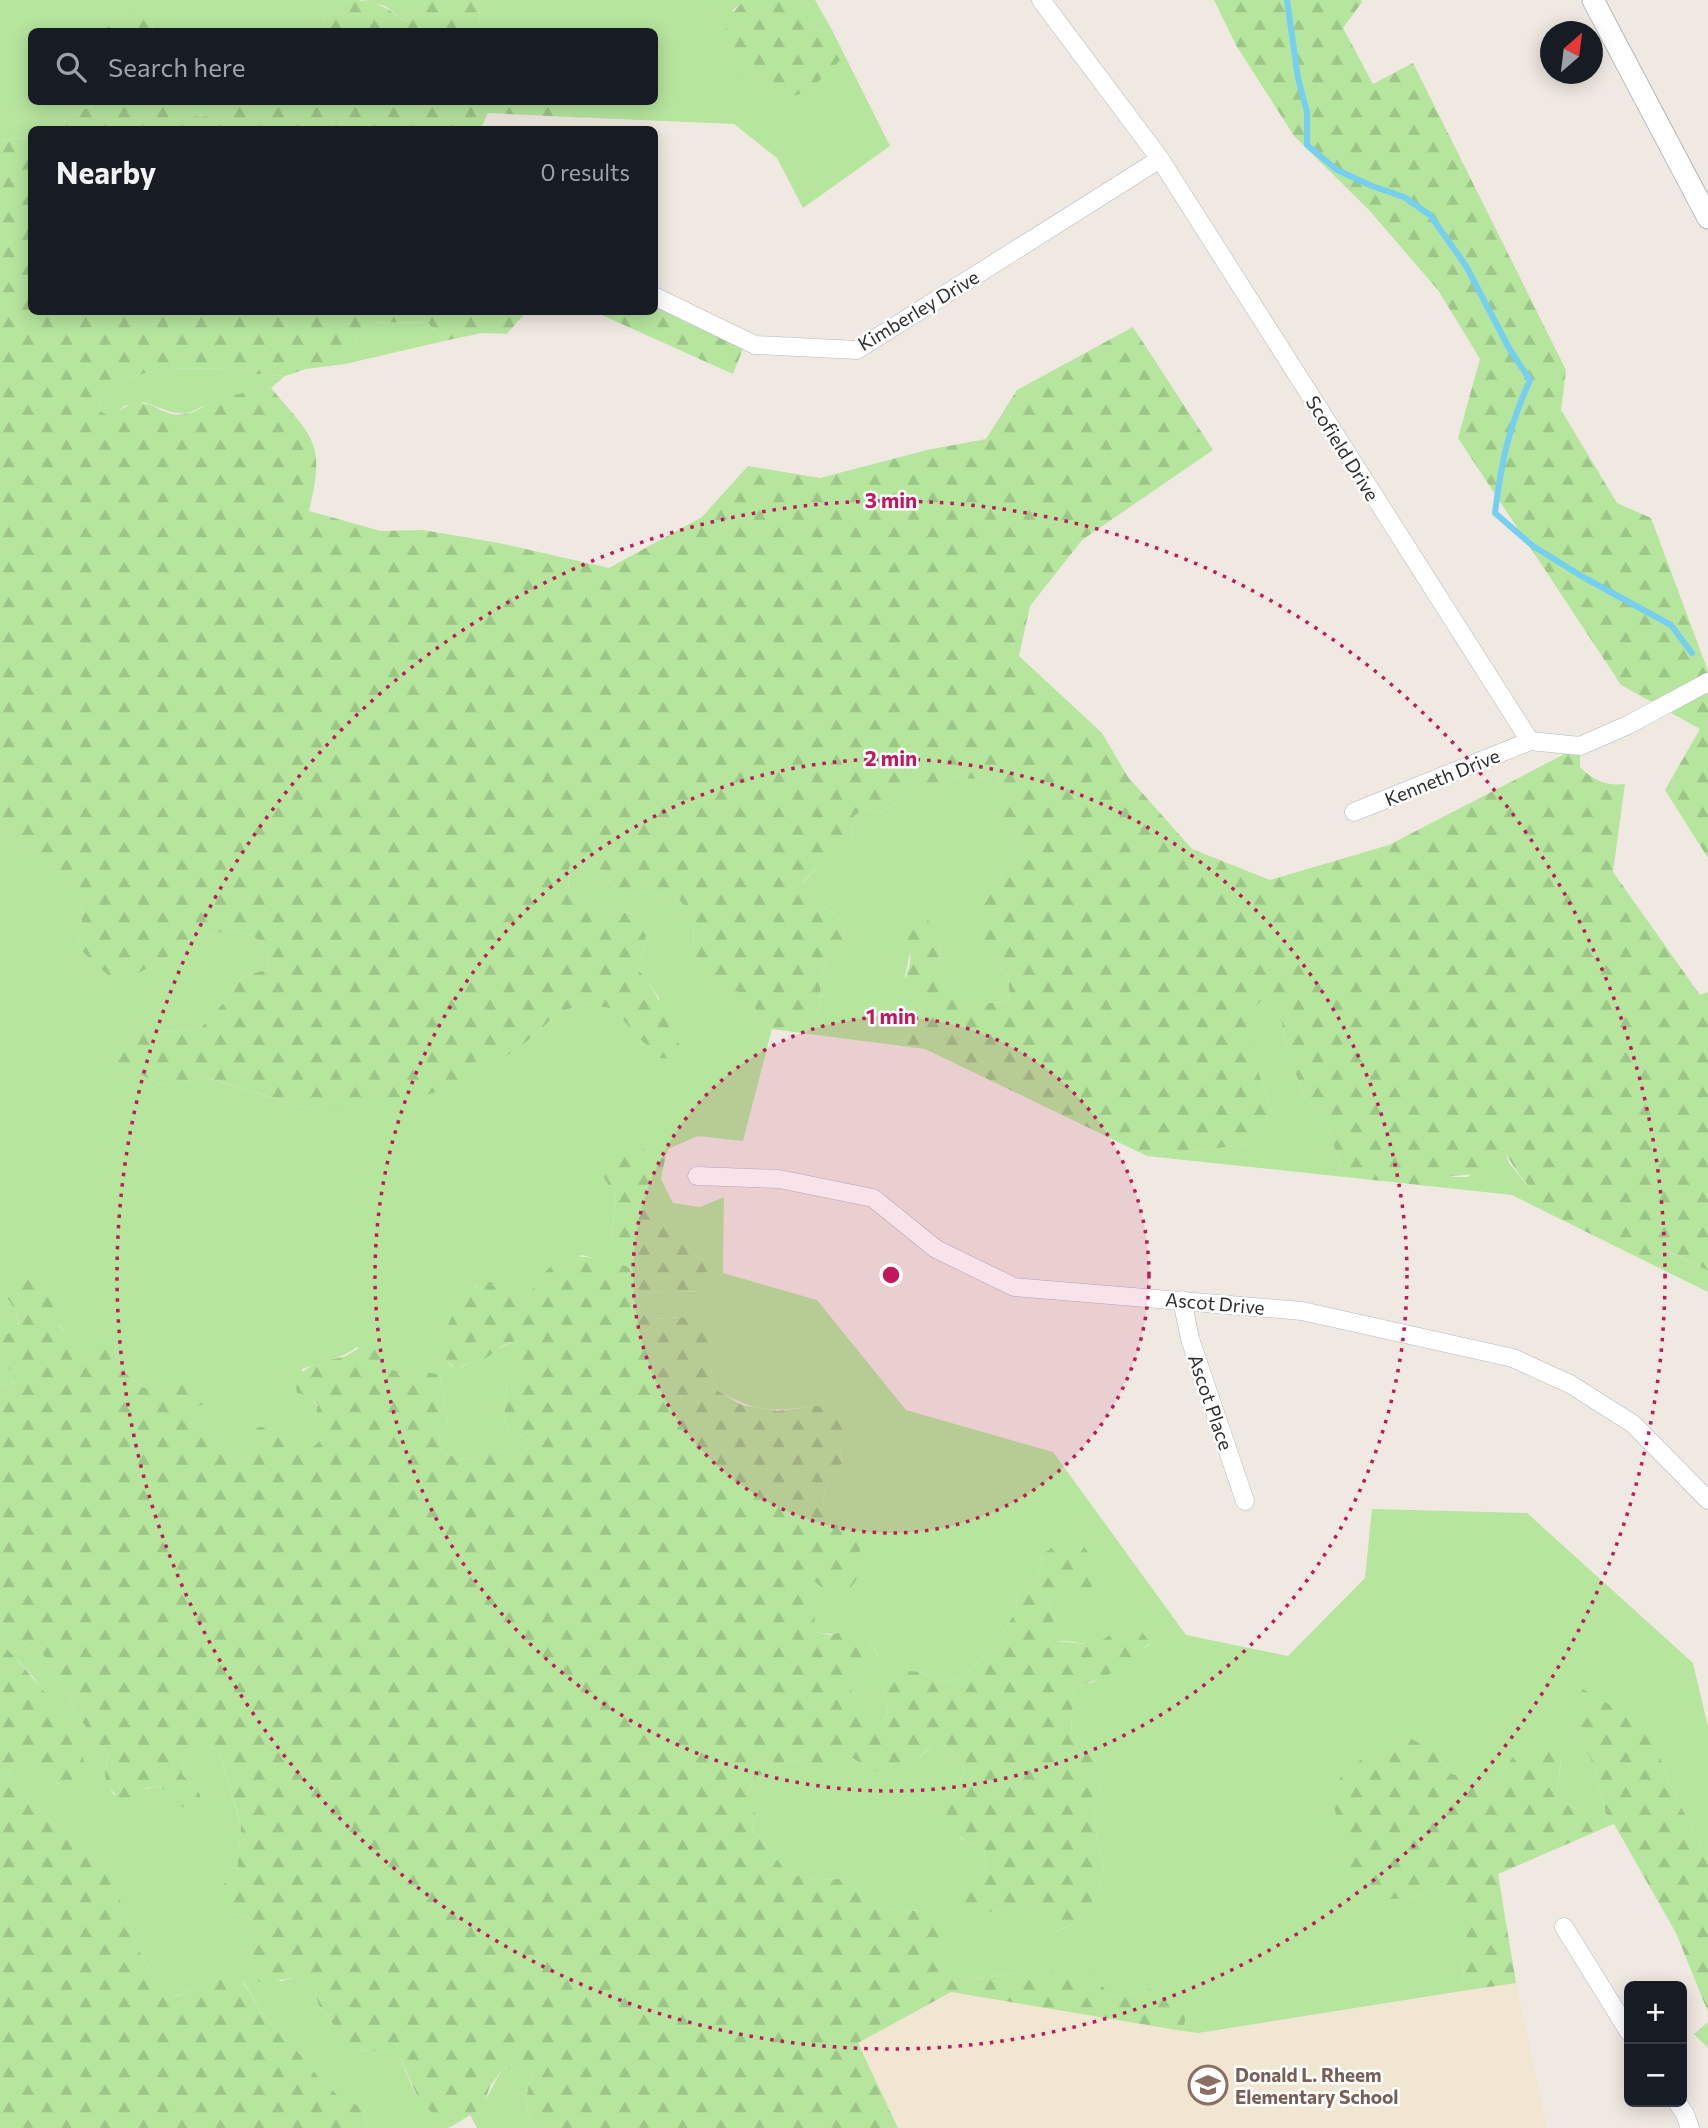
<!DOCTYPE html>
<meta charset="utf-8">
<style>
:root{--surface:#171b24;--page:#242831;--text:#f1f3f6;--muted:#9ea1a6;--line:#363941}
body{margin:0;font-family:Commissioner,sans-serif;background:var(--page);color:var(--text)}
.controls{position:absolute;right:21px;bottom:21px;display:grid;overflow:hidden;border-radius:10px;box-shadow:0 4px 18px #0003}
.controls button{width:63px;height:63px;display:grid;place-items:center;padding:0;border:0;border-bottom:2px solid var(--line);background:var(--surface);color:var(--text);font:35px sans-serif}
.compass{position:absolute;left:1540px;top:21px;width:63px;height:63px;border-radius:50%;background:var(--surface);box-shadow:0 4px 18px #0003;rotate:28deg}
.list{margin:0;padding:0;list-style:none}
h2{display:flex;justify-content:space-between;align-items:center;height:91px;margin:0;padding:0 28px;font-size:30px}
h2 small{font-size:23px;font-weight:400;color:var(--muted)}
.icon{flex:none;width:38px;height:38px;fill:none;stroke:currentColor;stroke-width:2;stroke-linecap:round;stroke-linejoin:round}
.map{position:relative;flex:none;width:1708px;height:2128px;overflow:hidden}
.search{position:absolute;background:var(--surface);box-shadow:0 4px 18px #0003;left:28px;top:28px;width:630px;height:77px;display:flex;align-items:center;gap:18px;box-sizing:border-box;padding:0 24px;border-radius:10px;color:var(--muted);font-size:26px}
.panel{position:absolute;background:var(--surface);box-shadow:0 4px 18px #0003;left:28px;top:126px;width:630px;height:189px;border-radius:10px}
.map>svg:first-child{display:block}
.education{fill:#f0e6d1}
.grass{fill:#b6e59e}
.forest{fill:url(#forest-firs)}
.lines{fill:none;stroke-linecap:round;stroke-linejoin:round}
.stream{stroke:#75cff0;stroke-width:6}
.minor-casing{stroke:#b4b7c1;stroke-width:19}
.tertiary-casing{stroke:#b4b7c1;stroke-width:23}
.minor{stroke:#fff;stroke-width:18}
.tertiary{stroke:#fff;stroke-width:21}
.ring{fill:none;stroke:#c2185b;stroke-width:3.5;stroke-dasharray:3.5 7}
.labels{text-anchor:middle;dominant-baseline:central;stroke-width:5;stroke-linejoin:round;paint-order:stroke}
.street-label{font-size:19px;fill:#2e2e2e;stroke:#fff}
.education-label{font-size:19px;font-weight:bold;fill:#785e54;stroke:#fff;text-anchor:start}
.centre{fill:#c2185b;stroke:#fff;stroke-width:3.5}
.ring-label{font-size:21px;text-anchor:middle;font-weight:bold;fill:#c2185b;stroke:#fff;stroke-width:5;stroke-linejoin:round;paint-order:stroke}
</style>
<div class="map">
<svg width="1708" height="2128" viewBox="0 0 1708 2128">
<defs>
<pattern id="forest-firs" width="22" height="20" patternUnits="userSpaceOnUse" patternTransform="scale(1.75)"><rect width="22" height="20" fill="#b6e59e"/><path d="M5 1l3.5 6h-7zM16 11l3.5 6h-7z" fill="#9dc588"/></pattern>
</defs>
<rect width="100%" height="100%" fill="#efe9e1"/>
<!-- education -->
<path class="education" d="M 1516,1983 L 1547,2128 L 898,2128 L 858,2043 L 951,1992 L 1198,2033 Z"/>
<!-- grass -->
<g class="grass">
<path d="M 0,0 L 350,0 L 332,5 L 319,29 L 319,31 L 152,31 L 153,22 L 123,14 L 103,31 L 32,32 L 32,102 L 100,102 L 78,112 L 52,129 L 32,130 L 31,137 L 0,141 Z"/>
<path d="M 363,0 L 427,0 L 420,12 L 406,22 L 385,6 Z"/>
<path d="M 474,0 L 745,0 L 733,10 L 758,73 L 827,70 L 845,56 L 890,146 L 803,208 L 777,158 L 734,124 L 570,117 L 563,102 L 654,102 L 654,32 L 478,31 L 480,10 Z"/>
<path d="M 801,0 L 815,0 L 832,30 L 813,31 L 801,22 L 805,8 Z"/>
<path d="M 171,102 L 237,102 L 231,107 L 200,119 Z"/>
<path d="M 371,322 L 428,323 L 444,341 L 345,364 L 357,338 Z"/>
<path d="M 163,368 L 234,369 L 256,374 L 285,376 L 271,388 L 217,400 L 186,414 L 171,412 L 144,402 L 124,406 L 110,418 L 97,409 L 108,390 L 128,378 Z"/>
<path d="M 996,775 L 1002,789 L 1009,824 L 1024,840 L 983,905 L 987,957 L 1008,976 L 1010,1000 L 985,1004 L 957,989 L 938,965 L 940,945 L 932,931 L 910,953 L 905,976 L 927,999 L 921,1015 L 902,1046 L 809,1034 L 821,1004 L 820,979 L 828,957 L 846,938 L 837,915 L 818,903 L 803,883 L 819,864 L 851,840 L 854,816 L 867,808 L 879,813 L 901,801 L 914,788 L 936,788 L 952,777 L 973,779 Z"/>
<path d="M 0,833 C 32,850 74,868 82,907 C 84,918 79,934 77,945 L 94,964 L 163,960 L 189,940 L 226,931 L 252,935 L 268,949 L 269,969 L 243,976 L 226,1000 L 200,1029 L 172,1032 L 139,1029 L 115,1062 L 162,1085 L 207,1078 L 306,1108 L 350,1103 L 526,1042 L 561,1011 L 587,1004 L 615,1009 L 631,1030 L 660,1057 L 659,998 L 639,970 L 646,936 L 637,916 L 599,906 L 568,892 L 569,867 L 591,854 L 605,878 L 623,894 L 651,892 L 678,898 L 693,918 L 694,954 L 754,995 L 756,1016 L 772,1029 L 743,1141 L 698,1136 L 668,1149 L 665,1159 L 644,1149 L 603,1177 L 616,1196 L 612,1237 L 630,1267 L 582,1255 L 534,1289 L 523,1303 L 507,1281 L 493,1281 L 475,1287 L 443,1354 L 450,1365 L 458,1369 C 469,1362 481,1360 491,1353 C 502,1347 506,1343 519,1341 L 517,1374 L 507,1384 L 504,1415 L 508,1431 L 531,1441 L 531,1449 L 519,1447 L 506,1453 L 487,1451 L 474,1459 L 456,1458 L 441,1452 L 439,1435 L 448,1421 L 440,1375 L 419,1379 L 394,1371 L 357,1347 C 343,1358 320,1363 302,1369 L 309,1396 L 318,1406 L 315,1417 L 325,1436 L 308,1453 L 248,1438 L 243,1452 L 228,1459 L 216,1438 L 195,1422 L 189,1411 L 164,1384 L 144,1388 C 124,1375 119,1367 115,1344 L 101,1337 L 89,1344 L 73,1348 L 59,1323 L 7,1296 L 16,1311 L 19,1326 L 9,1333 L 0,1335 Z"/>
<path d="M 1267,994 L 1280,1014 L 1289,1057 L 1304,1094 L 1326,1124 L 1345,1177 L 1147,1156 L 1245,1145 L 1272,1111 L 1259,1074 L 1249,1012 Z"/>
<path d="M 1504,1147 L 1509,1163 L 1539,1199 L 1542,1210 L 1512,1195 L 1429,1186 L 1441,1177 L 1468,1177 L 1490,1154 Z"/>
<path d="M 660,1177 L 673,1203 L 700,1207 L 724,1197 L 723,1266 L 695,1257 L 655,1202 Z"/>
<path d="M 1664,1249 L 1708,1271 L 1708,1292 L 1647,1262 Z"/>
<path d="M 723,1273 L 817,1300 L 906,1410 L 1053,1452 L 1186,1635 L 1288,1656 L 1365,1578 L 1372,1509 L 1527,1513 L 1693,1663 L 1708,1727 L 1708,1860 L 1671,1786 L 1657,1749 L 1574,1727 L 1594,1766 L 1609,1826 L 1595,1832 L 1582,1812 L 1556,1798 L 1561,1760 L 1514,1755 L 1494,1785 L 1452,1774 L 1431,1749 L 1410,1898 L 1453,1885 L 1472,1912 L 1463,1953 L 1462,1991 L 1198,2033 L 1183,2031 L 1186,2016 L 1160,1985 L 1138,1993 L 1107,1997 L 1059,1971 L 1041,1975 L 1031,1968 L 1015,1973 L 954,1982 L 941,1968 L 934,1908 L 913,1911 L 868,1908 L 858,1890 L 840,1879 L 816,1880 L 787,1873 L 769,1848 L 752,1830 L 756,1809 L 747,1795 L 756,1775 L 772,1772 L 786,1760 L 806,1764 L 850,1756 L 869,1769 L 921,1756 L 936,1740 L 955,1753 L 965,1771 L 955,1791 L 940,1802 L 960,1838 L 984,1849 L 986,1869 L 967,1884 L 992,1912 L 1016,1905 L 1038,1909 L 1055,1932 L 1074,1924 L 1093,1901 L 1104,1870 L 1093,1816 L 1102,1783 L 1093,1753 L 1071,1732 L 1074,1688 L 1093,1682 L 1150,1644 L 1107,1639 L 1094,1645 L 1066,1641 L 1049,1641 L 1042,1630 L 1056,1620 L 1049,1601 L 1063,1589 L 1043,1554 C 1041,1577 1034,1581 1017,1595 L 1016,1611 L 1002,1634 L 965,1677 L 942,1682 L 920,1672 L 884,1688 L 888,1716 L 869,1727 L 849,1712 L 852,1684 L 870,1671 L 878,1656 L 868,1638 L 813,1632 L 815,1611 L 803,1590 L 812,1579 L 858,1577 C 856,1547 843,1522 823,1501 L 828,1481 L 842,1463 L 841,1444 L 814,1406 C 772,1412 756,1412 718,1391 L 708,1363 L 682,1317 L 652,1319 L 631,1309 L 639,1293 L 705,1291 Z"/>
<path d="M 0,1359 L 14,1374 L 12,1386 L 0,1384 Z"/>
<path d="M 0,1619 L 15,1639 L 42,1653 L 64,1686 L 76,1713 L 97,1743 L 110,1754 C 102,1771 105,1781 114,1795 L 160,1786 L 176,1802 L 199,1793 L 182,1774 L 183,1756 L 209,1744 L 220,1754 L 241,1826 L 237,1875 L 226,1913 L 248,1917 L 258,1926 L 250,1940 L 252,1958 L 243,1981 L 282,1981 L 294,1977 L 305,1958 L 319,2006 L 340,2033 L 357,2050 L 398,2053 C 414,2088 416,2115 459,2122 L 448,2128 L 367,2128 L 364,2108 L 341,2098 L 321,2080 L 293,2046 L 262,2014 L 243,1981 L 201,1987 L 173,1997 L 157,1983 L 132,1938 L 122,1905 L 94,1858 L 60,1834 L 43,1812 L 17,1793 L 8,1776 L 14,1761 L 38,1770 L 60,1785 L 53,1706 L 34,1678 L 0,1641 Z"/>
<path d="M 1708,2022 L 1708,2048 L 1694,2034 Z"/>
<path d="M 524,2067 L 532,2074 C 526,2094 521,2112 538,2128 L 477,2128 L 470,2115 C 487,2105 491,2086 503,2069 Z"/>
</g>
<!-- forest -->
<g class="forest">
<path d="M 350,0 C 376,0 386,7 406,22 L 420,12 L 427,0 L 474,0 L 480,10 L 478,31 L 319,31 L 319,29 L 332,5 Z"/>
<path d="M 745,0 L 801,0 L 805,8 L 802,22 L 813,31 L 832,30 L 845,56 C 827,71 804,106 777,94 C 769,90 763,80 758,73 L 745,75 L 731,68 C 722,38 721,21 745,0 Z"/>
<path d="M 1214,0 L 1361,0 L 1362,2 L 1343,28 L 1373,84 L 1413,63 L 1566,370 L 1561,410 L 1617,503 L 1651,518 L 1708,671 L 1708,858 L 1665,790 L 1700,729 L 1621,685 L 1458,438 L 1480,359 L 1438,290 L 1369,210 L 1294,136 L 1236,45 Z"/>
<path d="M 144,9 L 153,22 L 152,31 L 103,31 L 123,14 Z"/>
<path d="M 100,102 L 171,102 L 200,118 L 231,107 L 237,102 L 563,102 L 570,117 L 488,113 L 480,130 L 52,129 L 78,112 Z"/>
<path d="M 31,137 L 32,312 L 526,312 L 507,334 L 482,333 L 444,341 L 428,323 L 372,322 L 357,338 L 345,364 L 306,369 L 285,376 L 256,374 L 234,369 L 163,368 L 128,378 L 108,390 L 97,409 L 110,417 C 151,384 154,420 187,414 C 197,412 207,403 217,400 C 234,394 253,391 271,388 C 313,439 326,440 309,511 L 381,531 L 423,530 L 499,543 L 609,568 L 702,517 L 748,466 L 820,478 L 927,450 L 986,439 L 1017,390 L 1133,327 L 1213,450 L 1082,540 L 1030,606 L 1019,656 L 1102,733 L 1128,777 L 1192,849 L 1270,880 L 1389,845 L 1580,746 L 1580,767 C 1594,781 1606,786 1625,784 L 1613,872 L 1700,995 L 1708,992 L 1708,1271 L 1665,1249 L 1647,1262 L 1542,1210 C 1535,1187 1513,1173 1504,1148 L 1491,1154 L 1487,1171 C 1464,1178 1447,1172 1429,1186 L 1345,1177 L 1326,1124 L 1304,1094 L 1289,1057 L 1280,1014 L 1267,995 L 1250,1012 L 1259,1074 L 1272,1111 L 1245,1145 L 1147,1156 L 925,1049 L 902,1046 L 921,1015 L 927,999 C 891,981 914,974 910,951 C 908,944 903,936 900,929 L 908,907 L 925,914 L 940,945 L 938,965 L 957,989 L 985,1004 L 1010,1000 L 1008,976 L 987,957 L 977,927 L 983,905 L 1024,840 L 1009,824 L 994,819 L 1002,789 L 996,775 L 973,779 L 952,777 L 936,788 L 914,788 L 901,801 L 879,813 L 867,808 L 854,816 L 851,840 L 841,858 L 819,864 L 803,882 L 818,903 L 837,915 L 846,938 L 828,957 L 820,979 L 821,1004 L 809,1034 L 772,1029 L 756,1016 L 754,995 L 707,985 L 694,954 L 693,918 L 678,898 L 651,892 L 623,894 L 605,878 L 591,854 L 569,867 L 568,892 L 599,906 L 637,916 L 646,936 L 639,970 C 660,998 674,1026 684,1060 L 660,1058 L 631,1030 L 615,1009 L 587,1004 L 561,1011 L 526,1042 L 479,1076 L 416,1099 L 306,1108 L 208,1078 L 162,1085 L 115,1062 L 139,1029 L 172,1032 L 200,1029 L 226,1000 L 243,976 L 269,969 L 268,949 L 252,935 L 226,931 L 189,940 L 163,960 L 119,983 L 94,964 L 77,945 C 79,934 84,918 82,907 C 73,868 32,850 0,833 L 0,141 Z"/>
<path d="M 655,296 L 746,341 L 733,374 L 595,312 L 654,312 Z"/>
<path d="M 644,1149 L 665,1159 L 656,1202 L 695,1257 L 723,1266 L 723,1273 L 705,1291 L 639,1293 L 631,1309 L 652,1319 L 682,1317 L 707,1334 L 719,1346 L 708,1363 L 718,1391 L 742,1405 L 778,1411 L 814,1406 L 840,1407 L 851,1422 L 841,1444 L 842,1463 L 828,1481 L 823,1501 L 855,1537 L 861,1547 L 857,1559 L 858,1577 L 848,1592 L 828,1593 L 812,1579 L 803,1590 L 815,1611 L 814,1632 L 831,1635 L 848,1630 L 868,1638 L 878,1657 L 870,1671 L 852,1684 L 850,1712 L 869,1727 L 888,1716 L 884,1688 L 897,1670 L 920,1672 L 942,1682 L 965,1677 L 1002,1634 L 1016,1611 L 1017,1595 C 1034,1581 1041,1577 1043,1554 L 1060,1542 L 1082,1544 L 1093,1559 L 1097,1579 L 1087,1593 L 1063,1589 L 1049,1601 L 1056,1620 L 1043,1630 L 1049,1641 C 1087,1641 1092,1654 1122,1624 L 1140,1629 L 1150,1643 L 1114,1672 L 1074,1689 L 1071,1732 L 1093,1753 L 1102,1783 L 1093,1816 L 1104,1870 L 1093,1901 L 1074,1924 L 1054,1932 L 1038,1909 L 1016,1905 L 992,1912 L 965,1906 L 966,1884 L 986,1869 L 984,1849 C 957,1836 945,1834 940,1802 L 955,1791 L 965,1771 L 955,1753 L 936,1740 L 899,1778 L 869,1769 L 850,1756 L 831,1769 L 786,1760 L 772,1772 L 756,1776 L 747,1794 L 756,1809 L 752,1830 L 769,1848 L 787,1873 L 816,1880 L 840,1879 L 858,1890 L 868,1908 L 913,1911 L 934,1907 L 941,1924 L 947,1951 L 941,1968 L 954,1982 L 1015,1973 L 1031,1967 L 1041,1975 L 1059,1970 L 1071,1977 L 1090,1972 L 1104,1988 L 1107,1997 L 1138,1993 L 1160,1985 L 1178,1992 L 1186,2016 L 1183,2031 L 951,1992 L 858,2043 L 898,2128 L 538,2128 C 521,2112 526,2094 532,2074 L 524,2067 L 503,2069 L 490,2086 L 483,2107 L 459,2122 L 439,2119 L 420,2102 L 398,2053 L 357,2050 L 340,2033 L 319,2006 L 305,1959 L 295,1977 L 276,1981 L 243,1982 L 262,2014 L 293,2046 L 321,2080 L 341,2098 L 364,2108 L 367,2128 L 0,2128 L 0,1641 C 22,1665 91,1739 84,1771 C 83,1778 79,1785 76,1791 C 54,1783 36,1770 14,1761 L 8,1776 L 17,1793 L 43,1812 L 60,1834 L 94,1858 L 109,1875 L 122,1905 L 132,1938 L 157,1983 L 174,1997 L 201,1987 L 228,1968 L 243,1980 L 252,1958 L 250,1940 L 258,1926 L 248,1917 L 226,1913 L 220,1905 L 225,1882 L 237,1874 L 241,1825 L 220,1754 L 209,1744 L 197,1755 L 183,1756 L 182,1774 L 199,1793 L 205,1811 L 193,1815 L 176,1802 L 160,1786 L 146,1788 L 133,1806 C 109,1792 98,1782 110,1754 L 97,1743 L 76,1713 L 64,1686 L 42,1653 L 15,1639 L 0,1619 L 0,1384 L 12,1386 L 14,1374 L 0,1359 L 0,1335 L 9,1333 L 19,1325 L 16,1311 L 6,1296 L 9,1285 L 42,1273 C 56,1288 70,1303 59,1324 L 73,1347 L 89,1344 L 101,1337 L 115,1344 C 119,1367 124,1375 144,1388 L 191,1377 L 205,1379 L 209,1390 L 203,1404 L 189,1411 L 195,1422 L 216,1438 L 228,1459 L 243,1452 L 248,1438 L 258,1427 L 270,1427 L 277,1433 L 293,1430 L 300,1436 L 298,1449 L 307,1453 L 325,1436 L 317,1431 L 315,1417 L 318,1405 L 309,1396 L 297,1393 L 295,1381 C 305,1365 321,1362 338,1358 C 359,1354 354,1341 381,1349 L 385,1364 L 394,1371 L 406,1366 L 411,1376 L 419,1379 L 427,1372 L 440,1375 L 448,1421 L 439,1435 L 441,1452 L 457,1458 L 474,1459 L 487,1451 L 506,1453 L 519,1447 L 531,1449 L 531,1441 L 508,1431 L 504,1415 L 507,1384 L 517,1374 L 518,1341 C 495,1344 495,1357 478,1361 C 470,1363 466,1363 458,1369 C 452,1366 445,1361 443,1354 C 438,1335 460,1297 476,1287 C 485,1281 497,1281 507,1280 L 524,1302 C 531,1293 538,1280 546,1271 C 570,1247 601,1259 629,1267 L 612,1238 L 616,1196 L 603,1177 L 614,1157 Z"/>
<path d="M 1581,1688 L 1632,1718 L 1657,1749 L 1671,1786 L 1708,1860 L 1708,2012 L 1676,1933 L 1614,1824 L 1609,1826 L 1594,1766 L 1574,1727 Z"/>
<path d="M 1402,1734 L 1431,1749 L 1452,1774 L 1494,1785 L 1514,1755 L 1538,1745 L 1561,1759 L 1556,1798 L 1582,1812 L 1595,1832 L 1498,1874 L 1516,1983 L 1462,1991 L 1463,1953 L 1471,1912 L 1453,1885 L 1410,1898 L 1371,1900 L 1346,1862 L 1334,1806 L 1340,1778 L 1364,1757 Z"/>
</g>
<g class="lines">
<!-- stream -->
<path class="stream" d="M 1287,0 L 1298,78 L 1307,112 L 1307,145 L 1337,170 L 1372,186 L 1404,197 L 1430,215 L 1466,266 L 1509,348 L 1530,380 C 1509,426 1501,463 1495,513 L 1533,546 L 1583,577 L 1671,625 L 1692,653"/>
<defs>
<g id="minor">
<path d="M 1041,0 L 1160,159 L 1530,741"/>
<path d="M 654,296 L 755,345 L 857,350 L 1160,159"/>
<path d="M 1354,812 L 1530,741 L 1580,746 L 1628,725 L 1708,682"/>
<path d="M 697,1176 L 779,1179 L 873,1198 L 936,1249 L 1014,1287 L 1302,1311 L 1513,1358 L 1570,1384 L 1633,1424 L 1708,1500"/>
<path d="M 1182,1300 L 1190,1339 L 1245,1501"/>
<path d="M 1564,1927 L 1629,2032"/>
<path d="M 1677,2102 L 1685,2114 L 1690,2128"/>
</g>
<path id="tertiary" d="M 1593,0 L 1708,218"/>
</defs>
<!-- minor casing -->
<use href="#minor" class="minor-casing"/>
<!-- tertiary casing -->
<use href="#tertiary" class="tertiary-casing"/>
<!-- minor -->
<use href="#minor" class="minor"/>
<!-- tertiary -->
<use href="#tertiary" class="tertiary"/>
</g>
<!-- distance rings -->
<circle cx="891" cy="1275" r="258" fill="#c2185b" fill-opacity=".12"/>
<g class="ring">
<circle cx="891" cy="1275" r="258"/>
<circle cx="891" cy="1275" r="516"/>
<circle cx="891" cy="1275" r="774"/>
</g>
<!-- icons -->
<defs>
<symbol id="school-ring" viewBox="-11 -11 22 22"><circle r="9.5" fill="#fff" stroke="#8d6e63" stroke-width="1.5"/><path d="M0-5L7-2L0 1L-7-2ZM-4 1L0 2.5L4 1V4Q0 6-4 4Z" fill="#8d6e63"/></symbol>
</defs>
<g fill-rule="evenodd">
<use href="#school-ring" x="1186" y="2063" width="44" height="44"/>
</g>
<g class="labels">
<!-- street labels -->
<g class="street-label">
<text transform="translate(918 310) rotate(-31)">Kimberley Drive</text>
<text transform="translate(1343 448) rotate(58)">Scofield Drive</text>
<text transform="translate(1442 777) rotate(-22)">Kenneth Drive</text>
<text transform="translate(1215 1303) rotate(5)">Ascot Drive</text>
<text transform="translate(1211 1402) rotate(71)">Ascot Place</text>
</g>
<!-- education labels -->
<g class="education-label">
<text x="1235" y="2074">Donald L. Rheem<tspan x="1235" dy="22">Elementary School</tspan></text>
</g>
</g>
<circle cx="891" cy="1275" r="10" class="centre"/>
<g class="ring-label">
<text x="891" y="508">3 min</text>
<text x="891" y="766">2 min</text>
<text x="891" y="1024">1 min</text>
</g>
</svg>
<div class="controls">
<button>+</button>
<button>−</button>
</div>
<svg class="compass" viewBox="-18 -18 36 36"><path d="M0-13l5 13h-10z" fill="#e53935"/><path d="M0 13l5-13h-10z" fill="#9ea1a6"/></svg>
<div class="search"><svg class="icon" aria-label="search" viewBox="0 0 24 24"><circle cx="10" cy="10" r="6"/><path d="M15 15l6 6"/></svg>Search here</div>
<section class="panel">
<h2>Nearby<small>0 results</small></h2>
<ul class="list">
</ul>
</section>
</div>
